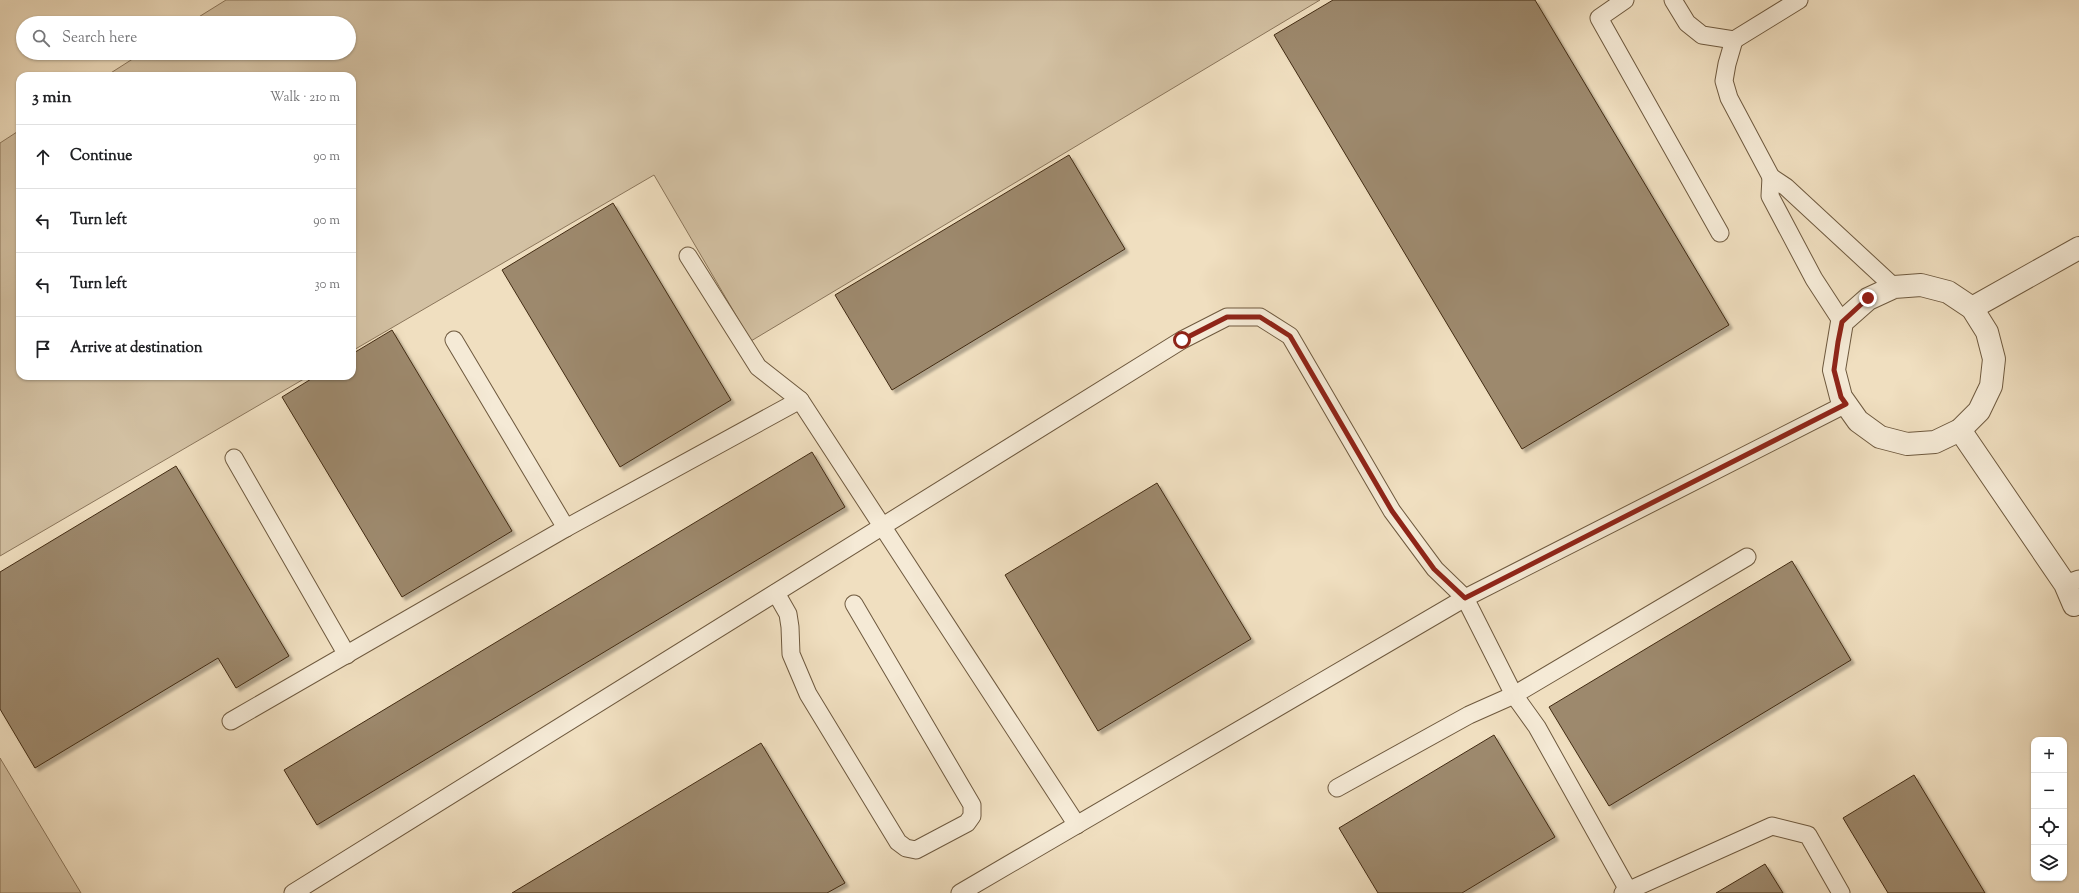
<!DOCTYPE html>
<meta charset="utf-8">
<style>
:root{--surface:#fff;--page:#f6f6f6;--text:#202124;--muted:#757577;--line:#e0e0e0}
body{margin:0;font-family:"Sorts Mill Goudy",serif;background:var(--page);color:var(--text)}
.controls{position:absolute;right:12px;bottom:12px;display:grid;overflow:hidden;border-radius:8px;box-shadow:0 1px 3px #0004}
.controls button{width:36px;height:36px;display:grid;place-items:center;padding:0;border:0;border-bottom:1px solid var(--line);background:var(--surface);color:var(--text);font:20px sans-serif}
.stop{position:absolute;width:12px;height:12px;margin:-9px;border:3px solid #8f2418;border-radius:50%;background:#fff}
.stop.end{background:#8f2418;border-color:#fff;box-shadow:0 1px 4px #0008}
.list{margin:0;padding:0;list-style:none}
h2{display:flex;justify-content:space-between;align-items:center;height:52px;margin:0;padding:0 16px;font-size:17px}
h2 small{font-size:13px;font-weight:400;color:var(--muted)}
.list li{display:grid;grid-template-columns:26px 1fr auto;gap:12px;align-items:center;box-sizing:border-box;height:64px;padding:0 16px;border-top:1px solid var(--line)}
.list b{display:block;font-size:15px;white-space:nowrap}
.list em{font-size:13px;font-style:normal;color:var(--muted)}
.icon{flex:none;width:22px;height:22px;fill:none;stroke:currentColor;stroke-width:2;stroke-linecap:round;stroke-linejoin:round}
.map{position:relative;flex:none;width:2079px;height:893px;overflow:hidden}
.search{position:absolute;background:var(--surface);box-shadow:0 1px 3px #0004;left:16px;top:16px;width:340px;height:44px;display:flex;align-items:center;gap:10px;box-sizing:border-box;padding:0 14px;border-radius:22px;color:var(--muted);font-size:15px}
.panel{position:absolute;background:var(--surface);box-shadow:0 1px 3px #0004;left:16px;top:72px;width:340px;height:308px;border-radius:12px}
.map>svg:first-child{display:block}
.green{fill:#d3c1a3;stroke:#8b765b}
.building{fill:#9d896d;stroke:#432c13;filter:url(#shadow)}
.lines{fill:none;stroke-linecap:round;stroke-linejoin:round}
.service-casing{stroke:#6e593e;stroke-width:19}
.minor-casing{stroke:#6e593e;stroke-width:24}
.service{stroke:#f5ead6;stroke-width:17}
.minor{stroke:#f5ead6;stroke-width:22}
.route{stroke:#8f2418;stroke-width:5}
</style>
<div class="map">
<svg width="2079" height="893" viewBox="0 0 2079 893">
<defs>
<filter id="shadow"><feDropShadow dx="3.5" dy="3.5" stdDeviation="1" flood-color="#0004"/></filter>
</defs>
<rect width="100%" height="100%" fill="#f0dfc0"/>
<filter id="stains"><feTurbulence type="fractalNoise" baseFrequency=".005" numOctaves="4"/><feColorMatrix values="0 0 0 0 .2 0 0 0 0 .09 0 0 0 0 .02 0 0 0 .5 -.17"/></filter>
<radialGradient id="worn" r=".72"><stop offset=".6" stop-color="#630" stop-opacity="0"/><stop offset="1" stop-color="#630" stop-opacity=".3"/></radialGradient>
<!-- green -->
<g class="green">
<path d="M 226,0 L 1320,0 L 751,341 L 654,175 L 352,351 L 352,76 L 106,76 L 142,53 L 349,53 L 349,23 L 189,23 Z"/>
<path d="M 20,130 L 20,376 L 309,376 L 0,556 L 0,143 Z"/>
<path d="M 0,758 L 81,893 L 0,893 Z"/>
</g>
<!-- building -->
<g class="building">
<path d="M 1333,0 L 1535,0 L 1729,325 L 1522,449 L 1274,35 Z"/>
<path d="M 1069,155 L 1125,249 L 892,390 L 835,295 Z"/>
<path d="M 613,203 L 731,400 L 620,467 L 502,270 Z"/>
<path d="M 392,330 L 512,531 L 402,597 L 282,397 L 316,376 L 352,376 L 352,354 Z"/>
<path d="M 812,452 L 845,507 L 317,825 L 284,770 Z"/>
<path d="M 176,466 L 289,656 L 236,688 L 218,658 L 35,768 L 0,709 L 0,572 Z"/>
<path d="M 1157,483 L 1251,639 L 1098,731 L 1005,575 Z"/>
<path d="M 1792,561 L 1851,660 L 1609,806 L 1549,707 Z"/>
<path d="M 1494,735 L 1555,837 L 1462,893 L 1378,893 L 1339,828 Z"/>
<path d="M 761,743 L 845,883 L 827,893 L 512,893 Z"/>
<path d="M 1914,775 L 1985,893 L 1888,893 L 1843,818 Z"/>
<path d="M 1765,864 L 1783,893 L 1716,893 Z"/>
</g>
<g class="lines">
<defs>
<g id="service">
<path d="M 1625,0 L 1599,18 L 1720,233"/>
<path d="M 1673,0 L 1687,23 L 1702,35 L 1734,40 L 1799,0"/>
<path d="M 1734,40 L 1727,64 L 1724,81 L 1729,98 L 1771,177 L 1786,187 L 1894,287"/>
<path d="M 1771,177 L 1770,196 L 1814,279 L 1842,322"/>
<path d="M 688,256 L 758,367 L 800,400"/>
<path d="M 454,340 L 566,528"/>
<path d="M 234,458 L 347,655"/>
<path d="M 2065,584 L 2079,579"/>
<path d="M 776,593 L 788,614 L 790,627 L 791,654 L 808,694 L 898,842 L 906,848 L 916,850 L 967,823 L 972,816 L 972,805 L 854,604"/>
<path d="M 231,721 L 566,528 L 800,400 L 1077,825"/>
<path d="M 1337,788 L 1469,715 L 1514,695 L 1747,557"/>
<path d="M 293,893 L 1182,340 L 1227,317 L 1260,317 L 1290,336 L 1392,511 L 1435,569 L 1465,598 L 1514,695 L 1537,727 L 1628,890"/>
<path d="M 960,893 L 1465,598 L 1846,404"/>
<path d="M 1623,893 L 1772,826 L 1808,835 L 1841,893"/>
</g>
<g id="minor">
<path d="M 1921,285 L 1948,292 L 1972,308 L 1987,332 L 1994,359 L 1991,386 L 1979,411 L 1960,430 L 1935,442 L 1907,444 L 1880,437 L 1858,421 L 1841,397 L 1834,370 L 1842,322 L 1868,299 L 1894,287 Z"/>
<path d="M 1972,308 L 2079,248"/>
<path d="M 1960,430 L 2065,584 L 2074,605"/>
</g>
</defs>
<!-- service casing -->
<use href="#service" class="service-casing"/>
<!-- minor casing -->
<use href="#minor" class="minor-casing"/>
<!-- service -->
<use href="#service" class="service"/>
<!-- minor -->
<use href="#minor" class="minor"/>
</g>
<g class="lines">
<!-- route -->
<path class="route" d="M 1182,340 L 1227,317 L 1260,317 L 1290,336 L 1392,511 L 1434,569 L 1465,598 L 1846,404 L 1841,397 L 1834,370 L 1838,342 L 1842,322 L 1868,298"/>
</g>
<rect width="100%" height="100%" filter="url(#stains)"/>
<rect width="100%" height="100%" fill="url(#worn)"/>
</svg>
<div class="controls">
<button>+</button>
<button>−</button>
<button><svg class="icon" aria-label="locate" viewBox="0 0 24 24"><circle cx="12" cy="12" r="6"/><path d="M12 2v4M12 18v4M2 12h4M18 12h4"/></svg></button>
<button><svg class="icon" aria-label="layers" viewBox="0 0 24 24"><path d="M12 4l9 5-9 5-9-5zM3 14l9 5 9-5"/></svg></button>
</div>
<div class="stop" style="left:1182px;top:340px"></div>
<div class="stop end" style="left:1868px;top:298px"></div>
<div class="search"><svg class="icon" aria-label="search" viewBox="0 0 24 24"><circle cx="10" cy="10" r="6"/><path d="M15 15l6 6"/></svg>Search here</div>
<section class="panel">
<h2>3 min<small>Walk · 210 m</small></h2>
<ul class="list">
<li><svg class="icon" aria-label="ahead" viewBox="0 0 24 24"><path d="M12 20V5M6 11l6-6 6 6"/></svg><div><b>Continue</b></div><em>90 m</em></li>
<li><svg class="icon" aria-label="left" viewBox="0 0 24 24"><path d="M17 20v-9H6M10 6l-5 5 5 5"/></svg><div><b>Turn left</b></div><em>90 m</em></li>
<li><svg class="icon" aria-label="left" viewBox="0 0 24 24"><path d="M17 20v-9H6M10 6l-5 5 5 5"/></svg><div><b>Turn left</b></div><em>30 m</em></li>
<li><svg class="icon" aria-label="arrive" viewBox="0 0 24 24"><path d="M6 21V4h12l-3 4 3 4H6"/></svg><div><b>Arrive at destination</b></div></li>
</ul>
</section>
</div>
